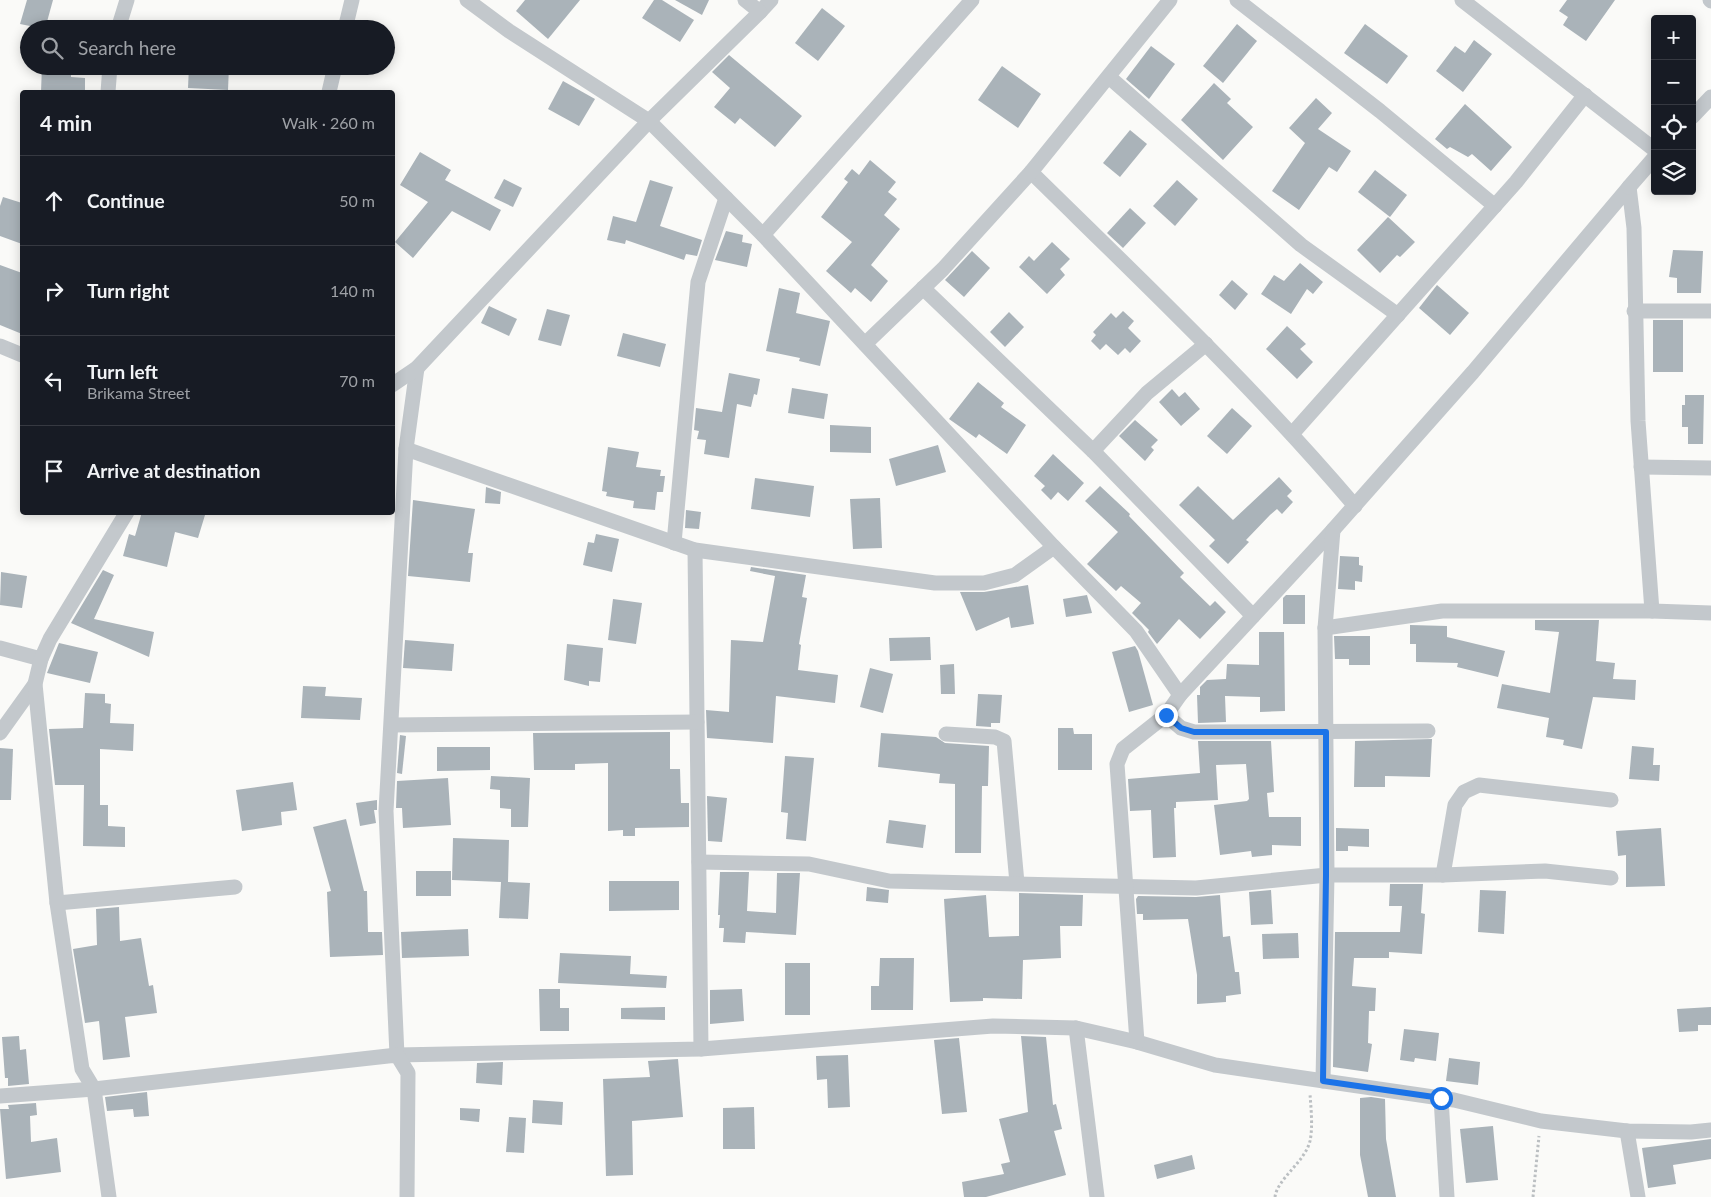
<!DOCTYPE html>
<meta charset="utf-8">
<style>
:root{--surface:#171b24;--page:#242831;--text:#f1f3f6;--muted:#9ea1a6;--line:#363941}
body{margin:0;font-family:Lato,sans-serif;background:var(--page);color:var(--text)}
.controls{position:absolute;right:15px;top:15px;display:grid;overflow:hidden;border-radius:5px;box-shadow:0 2px 12px #0003}
.controls button{width:45px;height:45px;display:grid;place-items:center;padding:0;border:0;border-bottom:1px solid var(--line);background:var(--surface);color:var(--text);font:25px sans-serif}
.stop{position:absolute;width:15px;height:15px;margin:-11px;border:4px solid #1a73e8;border-radius:50%;background:#fff}
.stop.end{background:#1a73e8;border-color:#fff;box-shadow:0 1px 5px #0008}
.list{margin:0;padding:0;list-style:none}
h2{display:flex;justify-content:space-between;align-items:center;height:65px;margin:0;padding:0 20px;font-size:21px}
h2 small{font-size:16px;font-weight:400;color:var(--muted)}
.list li{display:grid;grid-template-columns:32px 1fr auto;gap:15px;align-items:center;box-sizing:border-box;height:90px;padding:0 20px;border-top:1px solid var(--line)}
.list b{display:block;font-size:19px;white-space:nowrap}
.list p{margin:0;font-size:16px;white-space:nowrap;color:var(--muted)}
.list em{font-size:16px;font-style:normal;color:var(--muted)}
.icon{flex:none;width:28px;height:28px;fill:none;stroke:currentColor;stroke-width:2;stroke-linecap:round;stroke-linejoin:round}
.map{position:relative;flex:none;width:1711px;height:1197px;overflow:hidden}
.search{position:absolute;background:var(--surface);box-shadow:0 2px 12px #0003;left:20px;top:20px;width:375px;height:55px;display:flex;align-items:center;gap:12px;box-sizing:border-box;padding:0 18px;border-radius:28px;color:var(--muted);font-size:19px}
.panel{position:absolute;background:var(--surface);box-shadow:0 2px 12px #0003;left:20px;top:90px;width:375px;height:425px;border-radius:5px}
.map>svg:first-child{display:block}
.building{fill:#aab3b9}
.lines{fill:none;stroke-linecap:round;stroke-linejoin:round}
.path{stroke:#bbbfc2;stroke-width:3;stroke-dasharray:2.5 2.5;stroke-linecap:butt}
.minor{stroke:#c3c8cc;stroke-width:15}
.route{stroke:#1a73e8;stroke-width:6}
</style>
<div class="map">
<svg width="1711" height="1197" viewBox="0 0 1711 1197">
<rect width="100%" height="100%" fill="#fafaf8"/>
<!-- building -->
<g class="building">
<path d="M 27,0 L 53,0 L 45,29 L 20,24 Z"/>
<path d="M 525,0 L 580,0 L 548,39 L 516,11 Z"/>
<path d="M 654,0 L 662,0 L 694,20 L 680,42 L 642,18 Z"/>
<path d="M 675,0 L 709,0 L 702,15 Z"/>
<path d="M 1567,0 L 1615,0 L 1586,41 L 1563,25 L 1568,17 L 1559,11 Z"/>
<path d="M 822,8 L 845,26 L 818,61 L 795,43 Z"/>
<path d="M 1237,24 L 1257,41 L 1223,83 L 1203,66 Z"/>
<path d="M 1365,24 L 1408,56 L 1387,84 L 1344,53 Z"/>
<path d="M 1474,40 L 1492,54 L 1463,92 L 1436,71 L 1455,46 L 1465,53 Z"/>
<path d="M 1151,46 L 1175,64 L 1149,99 L 1126,79 Z"/>
<path d="M 729,55 L 802,116 L 775,147 L 740,118 L 735,124 L 714,107 L 730,88 L 712,72 Z"/>
<path d="M 42,66 L 71,66 L 71,77 L 85,78 L 85,92 L 41,92 Z"/>
<path d="M 189,66 L 229,66 L 228,90 L 188,88 Z"/>
<path d="M 1002,66 L 1041,94 L 1018,128 L 978,100 Z"/>
<path d="M 563,81 L 595,99 L 579,126 L 548,109 Z"/>
<path d="M 1214,83 L 1231,99 L 1227,103 L 1253,127 L 1223,160 L 1181,120 Z"/>
<path d="M 1316,98 L 1332,113 L 1318,129 L 1351,151 L 1337,172 L 1329,167 L 1299,210 L 1272,191 L 1305,143 L 1289,128 Z"/>
<path d="M 1465,104 L 1512,147 L 1491,171 L 1472,154 L 1468,157 L 1450,147 L 1447,149 L 1435,139 Z"/>
<path d="M 1130,130 L 1147,144 L 1120,177 L 1103,163 Z"/>
<path d="M 420,152 L 451,170 L 445,180 L 501,210 L 490,231 L 452,211 L 413,258 L 395,242 L 428,202 L 400,185 Z"/>
<path d="M 870,160 L 896,182 L 888,192 L 897,199 L 884,215 L 900,229 L 871,265 L 888,281 L 871,302 L 855,288 L 851,293 L 826,271 L 852,242 L 821,217 L 848,182 L 844,179 L 852,169 L 859,175 Z"/>
<path d="M 1375,170 L 1407,195 L 1390,217 L 1358,192 Z"/>
<path d="M 504,179 L 522,188 L 513,207 L 494,198 Z"/>
<path d="M 650,180 L 673,187 L 660,226 L 702,240 L 697,256 L 686,254 L 684,260 L 626,240 L 625,244 L 607,240 L 613,216 L 636,222 Z"/>
<path d="M 1177,180 L 1198,199 L 1175,226 L 1153,206 Z"/>
<path d="M 3,197 L 22,203 L 22,244 L 0,236 L 0,206 Z"/>
<path d="M 1130,208 L 1146,223 L 1123,248 L 1107,233 Z"/>
<path d="M 1388,217 L 1415,242 L 1400,257 L 1397,255 L 1380,273 L 1357,250 Z"/>
<path d="M 726,231 L 743,235 L 742,242 L 752,244 L 747,267 L 715,260 Z"/>
<path d="M 1052,242 L 1070,259 L 1060,269 L 1065,275 L 1047,294 L 1019,267 L 1029,256 L 1034,261 Z"/>
<path d="M 1673,250 L 1703,251 L 1701,293 L 1677,293 L 1677,278 L 1669,277 Z"/>
<path d="M 972,251 L 990,268 L 964,297 L 945,280 Z"/>
<path d="M 1300,263 L 1323,282 L 1313,294 L 1307,289 L 1291,314 L 1261,294 L 1274,275 L 1284,281 Z"/>
<path d="M 0,265 L 22,273 L 22,334 L 0,325 Z"/>
<path d="M 1232,280 L 1248,294 L 1235,310 L 1219,295 Z"/>
<path d="M 1437,285 L 1469,313 L 1450,335 L 1419,308 Z"/>
<path d="M 779,288 L 800,293 L 796,313 L 830,321 L 820,366 L 799,361 L 800,358 L 766,351 Z"/>
<path d="M 489,306 L 517,319 L 509,336 L 481,323 Z"/>
<path d="M 547,309 L 570,315 L 561,346 L 538,340 Z"/>
<path d="M 1123,311 L 1134,321 L 1128,328 L 1141,341 L 1130,353 L 1125,348 L 1118,355 L 1106,344 L 1100,350 L 1091,341 L 1096,335 L 1093,332 L 1111,313 L 1116,318 Z"/>
<path d="M 1009,312 L 1024,327 L 1005,347 L 990,332 Z"/>
<rect x="1653" y="320" width="30" height="52"/>
<path d="M 1287,326 L 1306,344 L 1300,349 L 1313,362 L 1297,379 L 1266,349 Z"/>
<path d="M 623,333 L 666,344 L 660,367 L 617,356 Z"/>
<path d="M 729,373 L 760,379 L 757,395 L 754,394 L 751,407 L 737,404 L 729,458 L 704,454 L 706,440 L 697,439 L 699,431 L 694,430 L 696,408 L 722,412 Z"/>
<path d="M 978,382 L 1004,403 L 1001,407 L 1026,425 L 1007,454 L 979,434 L 976,438 L 949,419 Z"/>
<path d="M 792,388 L 828,394 L 824,419 L 788,413 Z"/>
<path d="M 1172,389 L 1179,397 L 1185,392 L 1200,409 L 1181,426 L 1159,402 Z"/>
<path d="M 1685,395 L 1704,395 L 1703,444 L 1688,444 L 1688,427 L 1682,427 L 1682,405 L 1685,405 Z"/>
<path d="M 1232,408 L 1252,426 L 1227,454 L 1207,436 Z"/>
<path d="M 1135,420 L 1158,440 L 1151,447 L 1154,450 L 1145,461 L 1119,436 Z"/>
<path d="M 830,425 L 871,427 L 871,453 L 830,452 Z"/>
<path d="M 938,445 L 946,472 L 896,486 L 889,459 Z"/>
<path d="M 608,447 L 639,452 L 636,467 L 661,470 L 660,476 L 665,476 L 663,492 L 657,492 L 655,510 L 633,508 L 634,501 L 606,496 L 607,492 L 602,491 Z"/>
<path d="M 1053,454 L 1084,483 L 1068,501 L 1058,492 L 1051,500 L 1041,490 L 1045,486 L 1034,476 Z"/>
<path d="M 1279,477 L 1292,491 L 1287,496 L 1293,502 L 1282,514 L 1277,509 L 1270,515 L 1246,540 L 1249,542 L 1228,564 L 1209,546 L 1215,540 L 1179,505 L 1198,486 L 1233,520 Z"/>
<path d="M 755,478 L 814,486 L 810,517 L 751,509 Z"/>
<path d="M 1100,486 L 1130,514 L 1129,516 L 1184,573 L 1180,577 L 1210,606 L 1215,601 L 1226,612 L 1200,639 L 1179,619 L 1157,644 L 1148,632 L 1149,630 L 1132,613 L 1141,603 L 1121,586 L 1116,591 L 1087,564 L 1118,532 L 1085,501 Z"/>
<path d="M 486,487 L 501,492 L 500,504 L 485,503 Z"/>
<path d="M 880,498 L 882,548 L 853,549 L 850,499 Z"/>
<path d="M 413,500 L 475,509 L 468,553 L 473,553 L 470,582 L 408,576 Z"/>
<path d="M 686,510 L 701,512 L 699,529 L 685,528 Z"/>
<path d="M 142,512 L 197,512 L 205,515 L 198,538 L 175,532 L 167,567 L 123,556 L 129,534 L 135,536 Z"/>
<path d="M 596,534 L 619,539 L 612,572 L 583,565 L 588,542 L 594,543 Z"/>
<path d="M 1340,556 L 1359,557 L 1359,565 L 1363,566 L 1362,582 L 1355,581 L 1355,590 L 1338,589 Z"/>
<path d="M 751,567 L 806,575 L 802,597 L 807,598 L 799,644 L 801,645 L 798,670 L 838,675 L 835,703 L 776,696 L 773,743 L 707,738 L 706,710 L 729,712 L 731,640 L 763,642 L 775,576 L 750,571 Z"/>
<path d="M 103,570 L 114,575 L 94,619 L 154,632 L 149,657 L 71,623 Z"/>
<path d="M 1,572 L 27,576 L 22,608 L 0,605 Z"/>
<path d="M 1028,585 L 1034,624 L 1011,628 L 1009,617 L 976,631 L 960,592 L 984,592 Z"/>
<path d="M 1087,595 L 1092,613 L 1066,617 L 1063,599 Z"/>
<path d="M 1286,595 L 1305,595 L 1305,624 L 1283,624 L 1283,598 Z"/>
<path d="M 613,599 L 642,603 L 636,644 L 608,640 Z"/>
<path d="M 1535,620 L 1599,620 L 1596,661 L 1615,663 L 1613,679 L 1636,680 L 1635,700 L 1593,697 L 1582,749 L 1563,745 L 1564,740 L 1546,737 L 1549,718 L 1497,708 L 1502,684 L 1550,693 L 1559,632 L 1535,630 Z"/>
<path d="M 1410,625 L 1447,626 L 1447,637 L 1505,651 L 1498,677 L 1457,667 L 1458,663 L 1416,662 L 1416,644 L 1410,644 Z"/>
<path d="M 1259,632 L 1284,632 L 1285,711 L 1260,712 L 1260,697 L 1225,696 L 1226,722 L 1198,723 L 1197,695 L 1200,695 L 1200,687 L 1207,680 L 1226,679 L 1227,664 L 1259,665 Z"/>
<path d="M 1334,636 L 1370,636 L 1370,665 L 1349,665 L 1349,659 L 1335,659 Z"/>
<path d="M 930,637 L 931,660 L 890,661 L 889,638 Z"/>
<path d="M 405,640 L 454,644 L 452,671 L 403,668 Z"/>
<path d="M 59,643 L 98,652 L 90,683 L 47,673 Z"/>
<path d="M 567,644 L 603,648 L 600,682 L 589,681 L 589,686 L 564,680 Z"/>
<path d="M 1135,646 L 1138,651 L 1153,705 L 1129,712 L 1112,652 Z"/>
<path d="M 954,664 L 955,694 L 941,694 L 940,665 Z"/>
<path d="M 870,668 L 893,674 L 883,713 L 860,707 Z"/>
<path d="M 303,686 L 326,687 L 325,696 L 362,698 L 360,720 L 301,718 Z"/>
<path d="M 85,693 L 105,694 L 105,703 L 111,704 L 110,723 L 134,724 L 133,751 L 100,749 L 100,805 L 108,805 L 108,826 L 125,827 L 125,847 L 83,846 L 84,785 L 55,785 L 49,729 L 83,728 Z"/>
<path d="M 978,694 L 1002,695 L 1000,723 L 991,723 L 991,727 L 976,726 Z"/>
<path d="M 1058,728 L 1073,728 L 1074,734 L 1092,734 L 1092,770 L 1058,770 Z"/>
<path d="M 670,732 L 670,769 L 680,769 L 681,803 L 689,803 L 689,827 L 635,828 L 635,836 L 623,836 L 623,830 L 608,831 L 608,763 L 575,764 L 575,770 L 534,770 L 533,733 Z"/>
<path d="M 881,733 L 936,737 L 945,743 L 989,746 L 988,786 L 982,786 L 981,853 L 955,853 L 955,784 L 939,783 L 940,774 L 878,767 Z"/>
<path d="M 400,735 L 406,736 L 402,774 L 397,773 Z"/>
<path d="M 1432,739 L 1430,777 L 1385,776 L 1385,787 L 1354,787 L 1355,741 Z"/>
<path d="M 1198,741 L 1271,741 L 1274,792 L 1267,793 L 1269,817 L 1301,817 L 1301,846 L 1272,845 L 1272,855 L 1252,857 L 1251,851 L 1220,855 L 1214,805 L 1247,801 L 1249,799 L 1246,764 L 1216,765 L 1218,800 L 1176,802 L 1176,808 L 1174,808 L 1176,857 L 1153,858 L 1151,810 L 1130,811 L 1128,779 L 1200,773 Z"/>
<path d="M 1632,746 L 1654,748 L 1653,765 L 1660,765 L 1659,781 L 1629,779 Z"/>
<path d="M 437,747 L 490,747 L 490,770 L 437,771 Z"/>
<path d="M 0,748 L 13,749 L 11,800 L 0,800 Z"/>
<path d="M 785,756 L 814,758 L 806,841 L 786,839 L 788,813 L 781,812 Z"/>
<path d="M 491,776 L 530,778 L 528,827 L 511,827 L 511,809 L 500,808 L 500,790 L 490,789 Z"/>
<path d="M 448,778 L 451,825 L 403,828 L 402,808 L 396,808 L 397,781 Z"/>
<path d="M 293,782 L 297,810 L 281,812 L 282,825 L 242,831 L 236,790 Z"/>
<path d="M 707,796 L 727,798 L 722,842 L 708,841 Z"/>
<path d="M 377,800 L 377,810 L 374,810 L 376,823 L 360,826 L 356,803 Z"/>
<path d="M 346,819 L 364,891 L 367,891 L 368,932 L 382,932 L 383,955 L 330,957 L 327,892 L 331,891 L 313,827 Z"/>
<path d="M 889,820 L 926,825 L 923,848 L 886,843 Z"/>
<path d="M 1336,828 L 1369,829 L 1369,847 L 1348,846 L 1348,851 L 1336,851 Z"/>
<path d="M 1661,828 L 1665,886 L 1626,887 L 1626,855 L 1618,856 L 1616,831 Z"/>
<path d="M 453,838 L 509,840 L 508,882 L 530,883 L 528,919 L 499,918 L 501,882 L 452,880 Z"/>
<rect x="416" y="871" width="35" height="25"/>
<path d="M 720,872 L 749,872 L 747,911 L 776,913 L 777,873 L 800,873 L 796,935 L 746,932 L 745,943 L 723,942 L 724,928 L 719,928 L 720,915 L 718,915 Z"/>
<path d="M 609,881 L 679,881 L 679,910 L 609,911 Z"/>
<path d="M 1390,884 L 1423,884 L 1421,913 L 1425,914 L 1422,954 L 1389,952 L 1389,958 L 1354,958 L 1352,986 L 1376,988 L 1375,1011 L 1369,1011 L 1368,1043 L 1372,1044 L 1368,1072 L 1333,1067 L 1335,932 L 1400,932 L 1402,906 L 1389,906 Z"/>
<path d="M 867,887 L 889,890 L 888,903 L 866,901 Z"/>
<path d="M 1271,890 L 1273,924 L 1251,925 L 1249,892 Z"/>
<path d="M 1480,890 L 1506,891 L 1504,934 L 1478,932 Z"/>
<path d="M 1019,893 L 1083,895 L 1082,926 L 1060,926 L 1061,958 L 1023,960 L 1022,999 L 983,998 L 983,1001 L 950,1002 L 944,899 L 986,895 L 989,937 L 1019,936 Z"/>
<path d="M 1220,895 L 1223,937 L 1230,936 L 1235,972 L 1239,972 L 1241,994 L 1226,996 L 1226,1002 L 1197,1004 L 1197,975 L 1188,919 L 1143,920 L 1143,914 L 1137,914 L 1136,899 L 1138,896 L 1196,897 Z"/>
<path d="M 119,907 L 120,941 L 141,938 L 149,986 L 153,985 L 157,1013 L 125,1017 L 130,1057 L 103,1060 L 99,1021 L 85,1023 L 73,949 L 97,945 L 96,909 Z"/>
<path d="M 468,929 L 469,956 L 402,958 L 401,932 Z"/>
<path d="M 1298,933 L 1299,958 L 1263,959 L 1262,934 Z"/>
<path d="M 560,953 L 631,956 L 630,974 L 667,976 L 666,988 L 558,983 Z"/>
<path d="M 880,958 L 914,958 L 913,1010 L 871,1010 L 871,986 L 879,986 Z"/>
<rect x="785" y="963" width="25" height="52"/>
<path d="M 539,989 L 560,989 L 560,1008 L 569,1008 L 569,1031 L 540,1031 Z"/>
<path d="M 742,989 L 744,1021 L 710,1024 L 710,990 Z"/>
<path d="M 665,1007 L 665,1020 L 621,1019 L 621,1008 Z"/>
<path d="M 1711,1007 L 1711,1025 L 1698,1025 L 1698,1031 L 1679,1032 L 1677,1009 Z"/>
<path d="M 1404,1029 L 1439,1033 L 1436,1061 L 1415,1058 L 1414,1062 L 1400,1060 Z"/>
<path d="M 19,1036 L 20,1050 L 26,1049 L 29,1084 L 8,1086 L 8,1078 L 5,1078 L 2,1037 Z"/>
<path d="M 1021,1036 L 1046,1037 L 1053,1105 L 1056,1104 L 1062,1129 L 1054,1131 L 1066,1175 L 986,1197 L 964,1197 L 962,1182 L 1004,1174 L 1001,1164 L 1010,1162 L 999,1119 L 1028,1112 Z"/>
<path d="M 959,1038 L 967,1112 L 942,1114 L 934,1040 Z"/>
<path d="M 848,1055 L 850,1107 L 828,1108 L 827,1079 L 817,1080 L 816,1056 Z"/>
<path d="M 1449,1058 L 1480,1062 L 1478,1085 L 1446,1081 Z"/>
<path d="M 678,1059 L 683,1117 L 632,1121 L 633,1175 L 606,1176 L 603,1079 L 650,1077 L 648,1061 Z"/>
<path d="M 503,1062 L 502,1085 L 476,1083 L 477,1063 Z"/>
<path d="M 147,1092 L 149,1116 L 134,1117 L 133,1109 L 107,1111 L 105,1097 Z"/>
<path d="M 1371,1097 L 1385,1099 L 1386,1139 L 1396,1197 L 1368,1197 L 1360,1155 L 1360,1098 Z"/>
<path d="M 533,1100 L 563,1102 L 562,1125 L 532,1123 Z"/>
<path d="M 36,1103 L 37,1115 L 30,1116 L 31,1142 L 57,1138 L 61,1172 L 6,1179 L 0,1109 L 9,1109 L 8,1105 Z"/>
<path d="M 754,1107 L 755,1149 L 723,1149 L 723,1108 Z"/>
<path d="M 460,1108 L 480,1109 L 479,1122 L 460,1120 Z"/>
<path d="M 509,1117 L 526,1118 L 524,1153 L 506,1152 Z"/>
<path d="M 1493,1126 L 1498,1180 L 1466,1183 L 1460,1129 Z"/>
<path d="M 1711,1139 L 1711,1159 L 1673,1165 L 1676,1184 L 1648,1188 L 1642,1148 Z"/>
<path d="M 1192,1155 L 1195,1169 L 1157,1179 L 1154,1165 Z"/>
</g>
<g class="lines">
<!-- path -->
<g class="path">
<path d="M 1275,1197 C 1277,1179 1305,1162 1310,1141 C 1313,1127 1311,1109 1310,1094"/>
<path d="M 1533,1197 L 1539,1136"/>
</g>
<!-- minor -->
<g class="minor">
<path d="M 467,0 L 509,31 L 649,121 L 763,235 L 1054,547 L 1136,631 L 1180,695 L 1333,530 L 1473,372 L 1629,187 L 1634,228 L 1638,421 L 1652,611 L 1442,611 L 1325,628"/>
<path d="M 1237,0 L 1380,111 L 1495,206"/>
<path d="M 1462,0 L 1655,150"/>
<path d="M 1710,0 L 1711,1"/>
<path d="M 760,12 L 771,0"/>
<path d="M 118,29 L 127,0"/>
<path d="M 345,29 L 352,0"/>
<path d="M 1109,77 L 1301,245 L 1398,315"/>
<path d="M 108,92 L 110,66"/>
<path d="M 329,92 L 335,66"/>
<path d="M 1692,117 L 1711,97"/>
<path d="M 1031,172 C 1142,281 1254,387 1355,506"/>
<path d="M 1629,187 L 1655,157"/>
<path d="M 763,235 L 972,0"/>
<path d="M 923,288 L 1093,451 L 1253,616"/>
<path d="M 1634,311 L 1711,311"/>
<path d="M 865,344 L 943,269 L 1031,172 L 1170,0"/>
<path d="M 0,346 L 22,355"/>
<path d="M 417,368 L 406,449 L 386,811 L 397,1055 L 701,1049 L 993,1026 L 1076,1028 L 1137,1042 L 1215,1065 L 1454,1100 L 1541,1121 L 1627,1131 L 1691,1132 L 1711,1130"/>
<path d="M 392,385 L 417,368 L 649,121 L 760,12 L 745,0"/>
<path d="M 1292,434 L 1516,182 L 1585,95"/>
<path d="M 406,449 L 695,550 L 935,583 L 984,583 L 1015,575 L 1054,547"/>
<path d="M 1093,451 L 1147,393 L 1206,344"/>
<path d="M 1641,467 L 1711,468"/>
<path d="M 674,543 L 698,282 L 726,198"/>
<path d="M 695,550 L 701,1049"/>
<path d="M 1652,611 L 1711,613"/>
<path d="M 0,648 L 41,659"/>
<path d="M 1166,715 L 1181,728 L 1194,732 L 1428,731"/>
<path d="M 392,725 L 697,722"/>
<path d="M 0,733 L 35,684"/>
<path d="M 946,734 L 995,737 L 1004,741 L 1017,883"/>
<path d="M 699,862 L 809,864 L 889,881 L 1196,888 L 1327,875 L 1443,875 L 1545,871 L 1611,878"/>
<path d="M 1443,875 L 1455,805 L 1464,792 L 1479,785 L 1611,800"/>
<path d="M 57,903 L 235,887"/>
<path d="M 1076,1028 L 1097,1197"/>
<path d="M 1137,1042 L 1117,764 L 1123,749 L 1166,715 L 1180,695"/>
<path d="M 1323,1081 L 1327,875 L 1325,628 L 1333,530"/>
<path d="M 0,1096 L 94,1089 L 397,1055 L 408,1073 L 407,1197"/>
<path d="M 1441,1098 L 1447,1197"/>
<path d="M 1627,1131 L 1638,1197"/>
<path d="M 109,1197 L 94,1089 L 82,1069 L 57,903 L 35,684 L 41,659 L 50,639 L 127,512"/>
</g>
</g>
<g class="lines">
<!-- route -->
<path class="route" d="M 1166,715 L 1181,728 L 1194,732 L 1326,732 L 1326,875 L 1323,1081 L 1441,1098"/>
</g>
</svg>
<div class="controls">
<button>+</button>
<button>−</button>
<button><svg class="icon" aria-label="locate" viewBox="0 0 24 24"><circle cx="12" cy="12" r="6"/><path d="M12 2v4M12 18v4M2 12h4M18 12h4"/></svg></button>
<button><svg class="icon" aria-label="layers" viewBox="0 0 24 24"><path d="M12 4l9 5-9 5-9-5zM3 14l9 5 9-5"/></svg></button>
</div>
<div class="stop" style="left:1441px;top:1098px"></div>
<div class="stop end" style="left:1166px;top:715px"></div>
<div class="search"><svg class="icon" aria-label="search" viewBox="0 0 24 24"><circle cx="10" cy="10" r="6"/><path d="M15 15l6 6"/></svg>Search here</div>
<section class="panel">
<h2>4 min<small>Walk · 260 m</small></h2>
<ul class="list">
<li><svg class="icon" aria-label="ahead" viewBox="0 0 24 24"><path d="M12 20V5M6 11l6-6 6 6"/></svg><div><b>Continue</b></div><em>50 m</em></li>
<li><svg class="icon" aria-label="right" viewBox="0 0 24 24"><path d="M7 20v-9h11M14 6l5 5-5 5"/></svg><div><b>Turn right</b></div><em>140 m</em></li>
<li><svg class="icon" aria-label="left" viewBox="0 0 24 24"><path d="M17 20v-9H6M10 6l-5 5 5 5"/></svg><div><b>Turn left</b><p>Brikama Street</p></div><em>70 m</em></li>
<li><svg class="icon" aria-label="arrive" viewBox="0 0 24 24"><path d="M6 21V4h12l-3 4 3 4H6"/></svg><div><b>Arrive at destination</b></div></li>
</ul>
</section>
</div>
